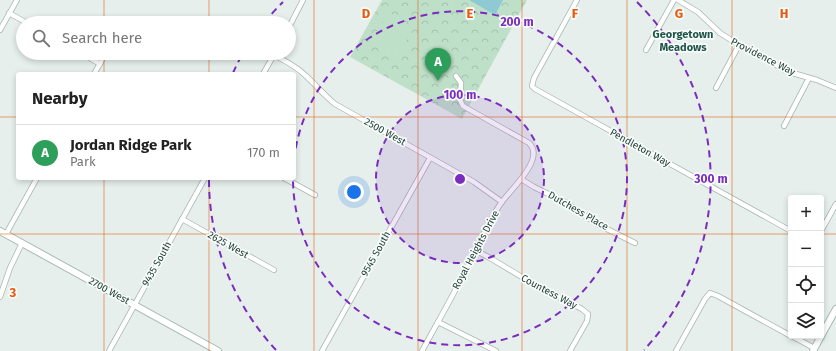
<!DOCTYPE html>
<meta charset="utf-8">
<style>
:root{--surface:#fff;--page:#f2f2f2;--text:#222;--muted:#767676;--line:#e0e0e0;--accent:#0f766e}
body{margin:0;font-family:"Fira Sans",sans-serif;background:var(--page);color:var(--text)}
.controls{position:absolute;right:12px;bottom:12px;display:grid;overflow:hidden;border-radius:4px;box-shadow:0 2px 6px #0003}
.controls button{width:36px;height:36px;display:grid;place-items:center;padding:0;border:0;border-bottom:1px solid var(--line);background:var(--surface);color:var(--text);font:20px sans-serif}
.you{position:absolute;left:354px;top:192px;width:14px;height:14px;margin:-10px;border:3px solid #fff;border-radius:50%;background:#1a73e8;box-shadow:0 0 0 6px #1a73e833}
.badge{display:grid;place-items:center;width:26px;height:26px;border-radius:50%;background:var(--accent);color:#fff;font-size:13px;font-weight:700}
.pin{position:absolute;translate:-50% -33px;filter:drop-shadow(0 1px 2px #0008)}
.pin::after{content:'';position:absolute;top:21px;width:14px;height:12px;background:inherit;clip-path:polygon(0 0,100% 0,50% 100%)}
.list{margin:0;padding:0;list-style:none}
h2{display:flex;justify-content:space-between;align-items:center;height:52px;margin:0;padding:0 16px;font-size:17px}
h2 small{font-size:13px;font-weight:400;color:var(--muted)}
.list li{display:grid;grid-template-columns:26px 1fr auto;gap:12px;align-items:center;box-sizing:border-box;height:56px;padding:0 16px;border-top:1px solid var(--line)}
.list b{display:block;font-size:15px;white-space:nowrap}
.list p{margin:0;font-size:13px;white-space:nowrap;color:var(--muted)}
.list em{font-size:13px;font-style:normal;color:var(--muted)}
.icon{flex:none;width:22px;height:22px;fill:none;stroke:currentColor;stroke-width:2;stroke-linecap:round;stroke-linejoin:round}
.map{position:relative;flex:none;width:836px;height:351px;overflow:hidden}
.search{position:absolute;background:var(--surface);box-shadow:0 2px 6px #0003;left:16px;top:16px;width:280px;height:44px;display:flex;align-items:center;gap:10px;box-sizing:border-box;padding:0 14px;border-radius:22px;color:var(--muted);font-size:15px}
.panel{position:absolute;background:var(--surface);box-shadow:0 2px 6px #0003;left:16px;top:72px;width:280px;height:108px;border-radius:4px}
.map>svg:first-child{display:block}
.park{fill:url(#park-crowns)}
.pitch{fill:#bfe0c8}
.water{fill:#8ec9d4}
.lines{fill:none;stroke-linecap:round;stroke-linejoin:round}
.street-casing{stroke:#a8b8b2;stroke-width:6}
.secondary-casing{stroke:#a4bbb3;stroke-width:8}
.street{stroke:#fff;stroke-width:4.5}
.secondary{stroke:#fff;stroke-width:6}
.grid{fill:none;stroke:#e8590c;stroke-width:1;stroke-opacity:0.55}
.ring{fill:none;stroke:#7b2cbf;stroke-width:2;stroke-dasharray:7 5}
.labels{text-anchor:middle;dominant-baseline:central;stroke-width:3.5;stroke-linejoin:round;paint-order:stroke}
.street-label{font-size:10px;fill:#24423a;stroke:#f7fbf9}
.neighbourhood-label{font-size:11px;font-weight:bold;fill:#1f5548;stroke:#f7fbf9}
.grid-label{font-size:13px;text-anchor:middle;font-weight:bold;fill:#e8590c;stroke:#f7fbf9;stroke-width:3.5;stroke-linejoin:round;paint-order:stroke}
.centre{fill:#7b2cbf;stroke:#f7fbf9;stroke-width:2}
.ring-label{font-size:12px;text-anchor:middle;font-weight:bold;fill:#7b2cbf;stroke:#f7fbf9;stroke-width:3.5;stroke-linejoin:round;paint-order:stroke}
</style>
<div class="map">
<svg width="836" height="351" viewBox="0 0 836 351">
<defs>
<pattern id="park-crowns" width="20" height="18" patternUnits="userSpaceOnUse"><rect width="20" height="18" fill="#bfe0c8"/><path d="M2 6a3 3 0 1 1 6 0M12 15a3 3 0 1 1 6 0" fill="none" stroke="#a4c1ad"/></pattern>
</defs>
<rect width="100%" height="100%" fill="#e6efeb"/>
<!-- park -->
<path class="park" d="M 382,0 L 527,0 L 462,119 L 350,57 Z"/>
<!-- pitch -->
<path class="pitch" d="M 389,12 L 414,28 L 398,54 L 373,38 Z"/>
<!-- water -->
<path class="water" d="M 469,0 L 503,0 L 495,15 Z"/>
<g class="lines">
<defs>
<g id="street">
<path d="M 577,0 L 534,78 L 532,86 L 535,89 L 791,231"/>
<path d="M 678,0 L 698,12 L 720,33 L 739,45 L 789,72 L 817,80 L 836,88"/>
<path d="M 9,13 L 27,23"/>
<path d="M 289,27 L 303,0"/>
<path d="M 0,30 L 17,0"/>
<path d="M 646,50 L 674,0"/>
<path d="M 81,53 L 100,64"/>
<path d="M 274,55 C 285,61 296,66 305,75 C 316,85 324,95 335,104 L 474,182 L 502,202"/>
<path d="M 94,74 L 106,53"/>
<path d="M 263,74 L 275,53"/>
<path d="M 716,88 L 739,45"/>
<path d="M 784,126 L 809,78"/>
<path d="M 284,178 L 315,195"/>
<path d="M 521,179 L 534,187 L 567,203 L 597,224 L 635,243"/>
<path d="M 182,219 L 274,270"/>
<path d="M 821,231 L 836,204"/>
<path d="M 6,234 L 37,178"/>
<path d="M 475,250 L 490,258 L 537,286 L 582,309 L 588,314 L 587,321 L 570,351"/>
<path d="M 0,297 L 10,268 L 22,243"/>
<path d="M 438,322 L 496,351"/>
<path d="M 792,336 L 814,348"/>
<path d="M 109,351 L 205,178"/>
<path d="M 322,351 L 430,158"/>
<path d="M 422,351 C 435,327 449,303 461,279 C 474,254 485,227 501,203 C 510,190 546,159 529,143 L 463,106 L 460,100 L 461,83 L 456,76"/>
<path d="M 676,351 L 705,299 L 710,293 L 718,296 L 791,336"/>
</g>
<g id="secondary">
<path d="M 0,231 L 218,351"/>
<path d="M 821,336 L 836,309"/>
<path d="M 813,351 L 821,336"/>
</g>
</defs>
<!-- street casing -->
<use href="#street" class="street-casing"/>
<!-- secondary casing -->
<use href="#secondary" class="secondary-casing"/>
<!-- street -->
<use href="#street" class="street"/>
<!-- secondary -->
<use href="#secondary" class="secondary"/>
</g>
<!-- grid -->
<path class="grid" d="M 104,0 L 104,23M 209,0 L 209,23M 314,0 L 314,351M 418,0 L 418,351M 522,0 L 522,351M 627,0 L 627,351M 732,0 L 732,351M 104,53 L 104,74M 209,53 L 209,74M 0,117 L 18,117M 294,117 L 836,117M 104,178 L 104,351M 209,178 L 209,351M 0,234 L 791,234M 821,234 L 836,234"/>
<!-- distance rings -->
<circle cx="460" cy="179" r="84" fill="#7b2cbf" fill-opacity=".12"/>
<g class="ring">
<circle cx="460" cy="179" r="84"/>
<path d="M294 160A167 167 0 1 1 293 179"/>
<path d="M276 350A251 251 0 0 1 209 179M233 73A251 251 0 0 1 243 53M264 23A251 251 0 0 1 283 2M637 2A251 251 0 0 1 644 350"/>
</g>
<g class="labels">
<!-- street labels -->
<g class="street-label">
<text transform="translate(763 57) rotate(27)">Providence Way</text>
<text transform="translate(385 132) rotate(29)">2500 West</text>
<text transform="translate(640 148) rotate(29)">Pendleton Way</text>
<text transform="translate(578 211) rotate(30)">Dutchess Place</text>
<text transform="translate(228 245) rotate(29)">2625 West</text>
<text transform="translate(476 250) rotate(-62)">Royal Heights Drive</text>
<text transform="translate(376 254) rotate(-61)">9545 South</text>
<text transform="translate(157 264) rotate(-61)">9435 South</text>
<text transform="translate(109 291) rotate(29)">2700 West</text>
<text transform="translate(549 292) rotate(28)">Countess Way</text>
</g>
<!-- neighbourhood labels -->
<g class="neighbourhood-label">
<text x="683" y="34">Georgetown<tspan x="683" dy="13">Meadows</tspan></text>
</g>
</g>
<g class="grid-label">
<text x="366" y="18">D</text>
<text x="470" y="18">E</text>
<text x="575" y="18">F</text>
<text x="679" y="18">G</text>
<text x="784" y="18">H</text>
<text x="13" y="297">3</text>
</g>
<circle cx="460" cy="179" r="6" class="centre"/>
<g class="ring-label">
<text x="517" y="26">200 m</text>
<text x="460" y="99">100 m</text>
<text x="711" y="183">300 m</text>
</g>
</svg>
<div class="controls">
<button>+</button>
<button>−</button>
<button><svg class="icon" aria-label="locate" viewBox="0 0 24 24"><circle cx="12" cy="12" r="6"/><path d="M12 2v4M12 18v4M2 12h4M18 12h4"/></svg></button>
<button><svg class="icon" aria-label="layers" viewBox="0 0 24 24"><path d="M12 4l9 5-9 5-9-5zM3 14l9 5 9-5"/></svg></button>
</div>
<div class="you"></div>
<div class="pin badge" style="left:438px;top:81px;background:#2e9e5b">A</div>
<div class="search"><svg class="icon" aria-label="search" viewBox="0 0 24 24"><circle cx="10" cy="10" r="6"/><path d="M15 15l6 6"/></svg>Search here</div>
<section class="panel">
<h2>Nearby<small></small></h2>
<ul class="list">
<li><span class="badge" style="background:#2e9e5b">A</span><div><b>Jordan Ridge Park</b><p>Park</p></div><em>170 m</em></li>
</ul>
</section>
</div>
